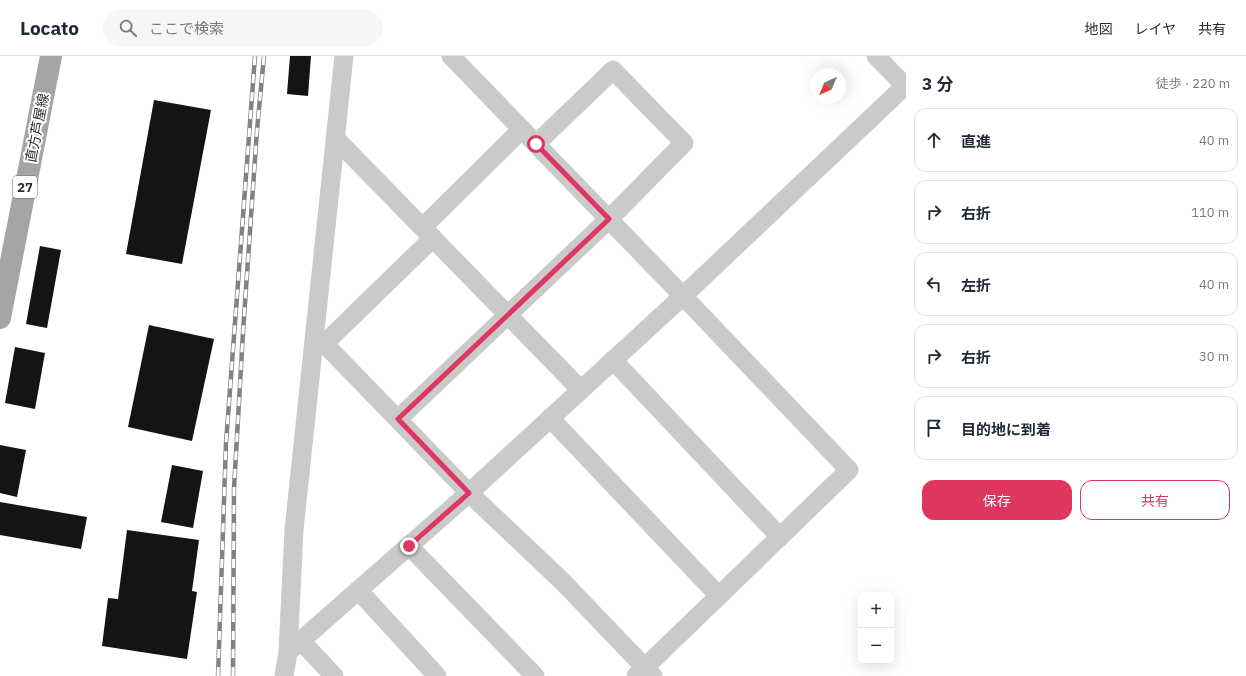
<!DOCTYPE html>
<html lang="ja">
<meta charset="utf-8">
<style>
:root{--surface:#fff;--page:#f6f6f7;--text:#1f2937;--muted:#747a83;--line:#e0e1e3;--accent:#de365e}
body{margin:0;font-family:"IBM Plex Sans","Noto Sans JP",sans-serif;background:var(--page);color:var(--text)}
.controls{position:absolute;right:12px;bottom:12px;display:grid;overflow:hidden;border-radius:8px;box-shadow:0 4px 16px #0002}
.controls button{width:36px;height:36px;display:grid;place-items:center;padding:0;border:0;border-bottom:1px solid var(--line);background:var(--surface);color:var(--text);font:20px sans-serif}
.compass{position:absolute;left:810px;top:12px;width:36px;height:36px;border-radius:50%;background:var(--surface);box-shadow:0 4px 16px #0002;rotate:224deg}
.stop{position:absolute;width:12px;height:12px;margin:-9px;border:3px solid #de365e;border-radius:50%;background:#fff}
.stop.end{background:#de365e;border-color:#fff;box-shadow:0 1px 4px #0008}
.list{margin:0;padding:0;list-style:none}
h2{display:flex;justify-content:space-between;align-items:center;height:52px;margin:0;padding:0 16px;font-size:17px}
h2 small{font-size:13px;font-weight:400;color:var(--muted)}
.list li{display:grid;grid-template-columns:26px 1fr auto;gap:12px;align-items:center;box-sizing:border-box;height:64px;margin:0 8px 8px;padding:0 8px;border:1px solid var(--line);border-radius:12px}
.list b{display:block;font-size:15px;white-space:nowrap}
.list em{font-size:13px;font-style:normal;color:var(--muted)}
.actions{display:flex;gap:8px;padding:12px 16px}
.actions a{flex:1;padding:9px 0;border:1px solid var(--accent);border-radius:12px;text-align:center;font-size:14px;color:var(--accent)}
.actions .main{background:var(--accent);color:#fff}
.icon{flex:none;width:22px;height:22px;fill:none;stroke:currentColor;stroke-width:2;stroke-linecap:round;stroke-linejoin:round}
.map{position:relative;flex:none;width:906px;height:620px;overflow:hidden}
header{display:flex;align-items:center;gap:24px;box-sizing:border-box;height:56px;padding:0 20px;background:var(--surface);border-bottom:1px solid var(--line)}
header strong{font-size:19px}
nav{display:flex;gap:22px;margin-inline-start:auto;font-size:14px}
.search{width:280px;height:36px;background:var(--page);display:flex;align-items:center;gap:10px;box-sizing:border-box;padding:0 14px;border-radius:22px;color:var(--muted);font-size:15px}
main{display:flex}
aside{flex:1;background:var(--surface)}
.map>svg:first-child{display:block}
.building{fill:#141414}
.lines{fill:none;stroke-linecap:round;stroke-linejoin:round}
.minor{stroke:#cacaca;stroke-width:19}
.primary{stroke:#a5a5a5;stroke-width:22}
.rail-casing{stroke:#828282;stroke-width:4.5}
.rail{stroke:#fff;stroke-width:3;stroke-dasharray:9;stroke-linecap:butt}
.route{stroke:#de365e;stroke-width:5}
.labels{text-anchor:middle;dominant-baseline:central;stroke-width:4;stroke-linejoin:round;paint-order:stroke}
.shield{fill:#fff;stroke:#6c6c6c;stroke-width:1}
.shield-label{font-size:13px;font-weight:bold;fill:#2d2d2d}
.street-label{font-size:14px;fill:#2d2d2d;stroke:#fff}
</style>
<header>
<strong>Locato</strong>
<div class="search"><svg class="icon" aria-label="search" viewBox="0 0 24 24"><circle cx="10" cy="10" r="6"/><path d="M15 15l6 6"/></svg>ここで検索</div>
<nav><a>地図</a><a>レイヤ</a><a>共有</a></nav>
</header>
<main>
<div class="map">
<svg width="906" height="620" viewBox="0 0 906 620">
<rect width="100%" height="100%" fill="#fff"/>
<!-- building -->
<g class="building">
<path d="M 290,0 L 311,0 L 308,40 L 287,38 Z"/>
<path d="M 154,44 L 211,54 L 182,208 L 126,198 Z"/>
<path d="M 40,190 L 61,194 L 47,272 L 26,268 Z"/>
<path d="M 149,269 L 214,283 L 192,385 L 128,371 Z"/>
<path d="M 15,291 L 45,297 L 35,353 L 5,347 Z"/>
<path d="M 0,389 L 26,394 L 17,441 L 0,437 Z"/>
<path d="M 172,409 L 203,415 L 193,472 L 161,466 Z"/>
<path d="M 0,446 L 87,461 L 81,493 L 0,479 Z"/>
<path d="M 127,474 L 199,484 L 192,535 L 197,536 L 187,603 L 102,590 L 108,542 L 118,543 Z"/>
</g>
<g class="lines">
<!-- minor -->
<g class="minor">
<path d="M 451,0 L 683,240 L 849,414 L 636,620"/>
<path d="M 876,0 L 905,30"/>
<path d="M 335,82 L 581,334"/>
<path d="M 423,171 L 522,73"/>
<path d="M 315,278 L 469,437 L 563,526 L 653,620"/>
<path d="M 324,288 L 433,182"/>
<path d="M 613,304 L 780,481"/>
<path d="M 550,362 L 719,540"/>
<path d="M 398,363 L 609,163 L 684,87 L 613,14 L 536,88"/>
<path d="M 409,490 L 535,620"/>
<path d="M 358,534 L 437,620"/>
<path d="M 301,585 L 334,620"/>
<path d="M 288,596 L 469,437 L 683,240 L 906,29"/>
<path d="M 284,620 L 288,596 L 294,474 L 344,0"/>
</g>
<!-- primary -->
<path class="primary" d="M 0,262 L 51,0"/>
<defs>
<g id="rail">
<path d="M 218,620 L 226,387 L 255,0"/>
<path d="M 233,620 L 234,433 L 243,276 L 257,74 L 264,0"/>
</g>
</defs>
<!-- rail casing -->
<use href="#rail" class="rail-casing"/>
<!-- rail -->
<use href="#rail" class="rail"/>
</g>
<g class="lines">
<!-- route -->
<path class="route" d="M 409,490 L 469,437 L 398,363 L 609,163 L 536,88"/>
</g>
<g class="labels">
<!-- shield labels -->
<rect class="shield" x="13" y="120" width="24" height="22" rx="3"/>
<g class="shield-label">
<text x="25" y="131">27</text>
</g>
<!-- street labels -->
<g class="street-label">
<text transform="translate(37 72) rotate(-79)">直方芦屋線</text>
</g>
</g>
</svg>
<div class="controls">
<button>+</button>
<button>−</button>
</div>
<svg class="compass" viewBox="-18 -18 36 36"><path d="M0-13l5 13h-10z" fill="#e53935"/><path d="M0 13l5-13h-10z" fill="#747a83"/></svg>
<div class="stop" style="left:536px;top:88px"></div>
<div class="stop end" style="left:409px;top:490px"></div>
</div>
<aside>
<h2>3 分<small>徒歩 · 220 m</small></h2>
<ul class="list">
<li><svg class="icon" aria-label="ahead" viewBox="0 0 24 24"><path d="M12 20V5M6 11l6-6 6 6"/></svg><div><b>直進</b></div><em>40 m</em></li>
<li><svg class="icon" aria-label="right" viewBox="0 0 24 24"><path d="M7 20v-9h11M14 6l5 5-5 5"/></svg><div><b>右折</b></div><em>110 m</em></li>
<li><svg class="icon" aria-label="left" viewBox="0 0 24 24"><path d="M17 20v-9H6M10 6l-5 5 5 5"/></svg><div><b>左折</b></div><em>40 m</em></li>
<li><svg class="icon" aria-label="right" viewBox="0 0 24 24"><path d="M7 20v-9h11M14 6l5 5-5 5"/></svg><div><b>右折</b></div><em>30 m</em></li>
<li><svg class="icon" aria-label="arrive" viewBox="0 0 24 24"><path d="M6 21V4h12l-3 4 3 4H6"/></svg><div><b>目的地に到着</b></div></li>
</ul>
<div class="actions"><a class="main">保存</a><a>共有</a></div>
</aside>
</main>
